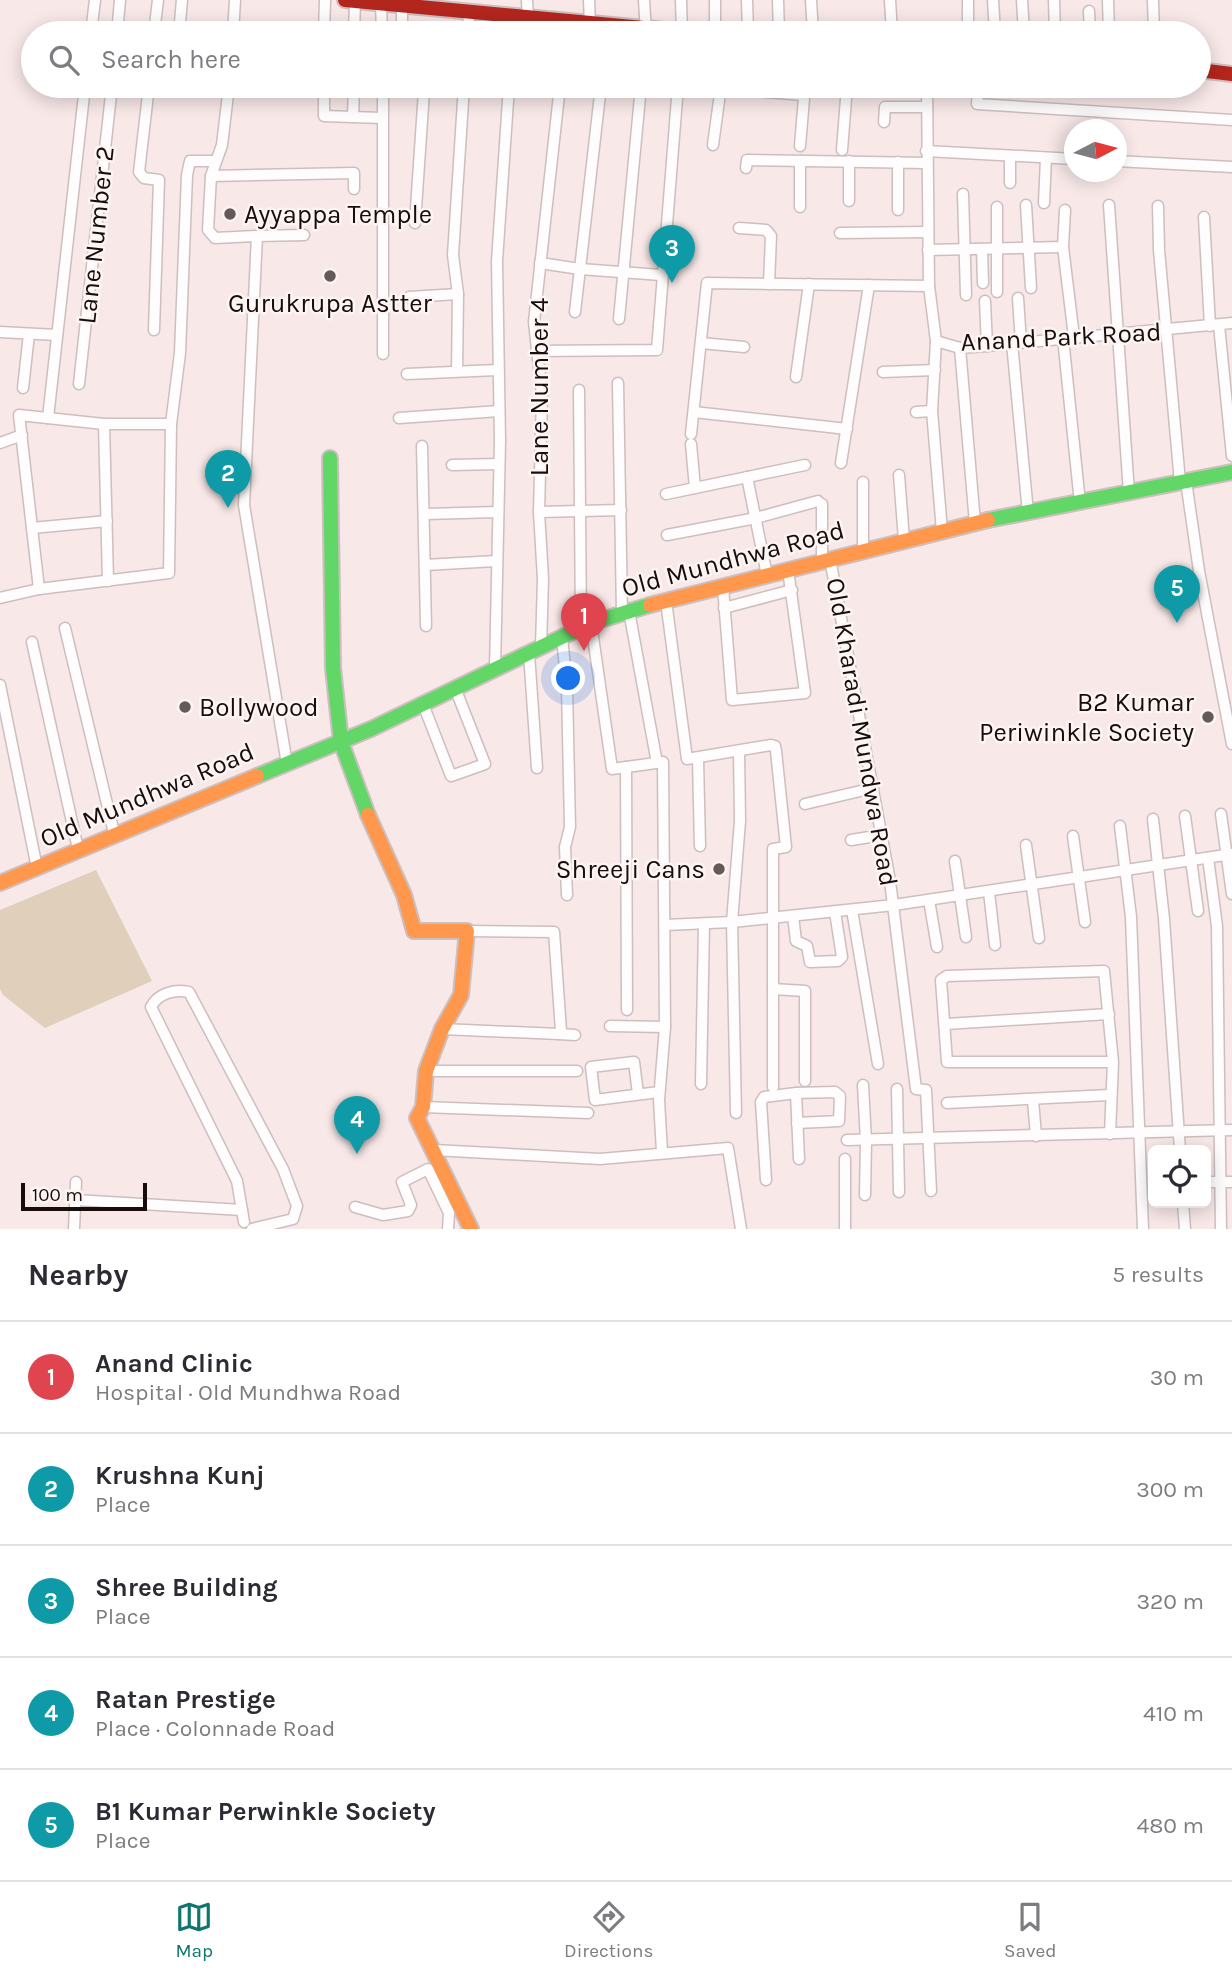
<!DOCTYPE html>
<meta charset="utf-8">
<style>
:root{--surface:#fff;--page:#f2f2f3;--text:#2b2b33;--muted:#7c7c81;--line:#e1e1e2;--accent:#0f766e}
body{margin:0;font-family:Karla,sans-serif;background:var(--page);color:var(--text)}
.controls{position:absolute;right:21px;bottom:21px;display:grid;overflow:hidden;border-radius:10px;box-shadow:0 4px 18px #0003}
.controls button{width:63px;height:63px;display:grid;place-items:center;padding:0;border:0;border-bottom:2px solid var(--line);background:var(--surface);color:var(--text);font:35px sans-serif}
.compass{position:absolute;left:1064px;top:119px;width:63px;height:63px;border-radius:50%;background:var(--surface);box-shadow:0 4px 18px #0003;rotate:84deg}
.scale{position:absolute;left:21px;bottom:18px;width:126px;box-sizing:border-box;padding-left:7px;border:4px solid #180c0c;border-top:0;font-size:19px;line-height:24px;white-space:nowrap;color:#180c0c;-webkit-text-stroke:5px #fcf5f4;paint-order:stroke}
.you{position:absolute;left:569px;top:679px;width:24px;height:24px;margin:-18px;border:5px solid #fff;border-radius:50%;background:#1a73e8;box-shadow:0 0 0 10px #1a73e833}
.badge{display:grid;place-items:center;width:46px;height:46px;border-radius:50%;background:var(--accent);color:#fff;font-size:23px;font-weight:700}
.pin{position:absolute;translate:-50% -58px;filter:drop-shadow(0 2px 4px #0008)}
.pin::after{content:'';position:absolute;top:37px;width:24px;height:21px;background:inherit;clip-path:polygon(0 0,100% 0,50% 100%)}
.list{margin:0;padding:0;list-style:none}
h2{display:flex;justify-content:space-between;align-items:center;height:91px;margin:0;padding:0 28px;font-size:30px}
h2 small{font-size:23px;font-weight:400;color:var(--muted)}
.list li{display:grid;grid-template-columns:46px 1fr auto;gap:21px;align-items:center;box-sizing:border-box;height:112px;padding:0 28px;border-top:2px solid var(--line)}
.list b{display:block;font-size:26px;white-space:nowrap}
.list p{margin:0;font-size:23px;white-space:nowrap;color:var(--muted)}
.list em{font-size:23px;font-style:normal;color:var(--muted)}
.icon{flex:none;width:38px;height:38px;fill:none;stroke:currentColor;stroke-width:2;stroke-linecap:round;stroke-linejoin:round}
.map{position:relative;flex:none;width:1232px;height:1229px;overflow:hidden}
.search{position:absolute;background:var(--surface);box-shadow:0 4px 18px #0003;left:21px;right:21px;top:21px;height:77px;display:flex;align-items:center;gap:18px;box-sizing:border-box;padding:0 24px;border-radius:38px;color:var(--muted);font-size:26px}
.sheet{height:651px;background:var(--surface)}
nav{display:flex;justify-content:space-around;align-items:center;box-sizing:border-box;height:98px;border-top:2px solid var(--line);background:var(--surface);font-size:19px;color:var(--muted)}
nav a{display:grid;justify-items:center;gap:4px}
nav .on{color:var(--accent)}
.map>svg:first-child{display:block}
.green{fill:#e0cfba}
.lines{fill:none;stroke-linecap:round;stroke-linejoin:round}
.street-casing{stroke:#cdbfbf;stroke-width:13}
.fast-casing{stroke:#cdbfbf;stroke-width:18}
.slow-casing{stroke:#cdbfbf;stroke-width:18}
.jam-casing{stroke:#cdbfbf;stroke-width:18}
.street{stroke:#fefcfc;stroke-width:10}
.fast{stroke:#63d668;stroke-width:14}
.slow{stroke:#ff974d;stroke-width:14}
.jam{stroke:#b3261e;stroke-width:14}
.poi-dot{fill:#665959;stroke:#fcf5f4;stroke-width:2.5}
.labels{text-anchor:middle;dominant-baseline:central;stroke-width:5;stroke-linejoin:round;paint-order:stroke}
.poi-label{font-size:26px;fill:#180c0c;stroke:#fcf5f4;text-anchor:start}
.street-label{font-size:26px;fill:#180c0c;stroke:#fcf5f4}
</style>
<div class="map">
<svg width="1232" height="1229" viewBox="0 0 1232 1229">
<rect width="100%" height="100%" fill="#f8e8e8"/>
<!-- green -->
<path class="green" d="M 96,870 L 152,981 L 45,1028 L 3,995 L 0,989 L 0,910 Z"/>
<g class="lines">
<defs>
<g id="street">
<path d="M 527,0 L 528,19"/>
<path d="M 589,0 L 590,24"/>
<path d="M 644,0 L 646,33"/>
<path d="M 681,0 L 682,33"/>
<path d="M 715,0 L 715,33"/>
<path d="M 747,0 L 748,33"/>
<path d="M 778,0 L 779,33"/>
<path d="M 811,0 L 813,33"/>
<path d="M 890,0 L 892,33"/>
<path d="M 968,0 L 968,33"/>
<path d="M 993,0 L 995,33"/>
<path d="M 1022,0 L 1024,33"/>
<path d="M 1054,0 L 1055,33"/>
<path d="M 1108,0 L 1109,33"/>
<path d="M 1153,1 L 1154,33"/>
<path d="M 381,4 L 382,33"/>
<path d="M 1089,11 L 1090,33"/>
<path d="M 1185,31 L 1185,33"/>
<path d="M 91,33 L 95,0"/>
<path d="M 117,33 L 120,0"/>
<path d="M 154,33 L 158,0"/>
<path d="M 179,33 L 182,0"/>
<path d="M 233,33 L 235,0"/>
<path d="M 324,33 L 325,0"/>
<path d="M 354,33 L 355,1"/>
<path d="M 402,33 L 402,6"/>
<path d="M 468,33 L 469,13"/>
<path d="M 513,33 L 514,17"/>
<path d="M 565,33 L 566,22"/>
<path d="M 149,86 L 139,172 L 144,178 L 159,180 L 154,330"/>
<path d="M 229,86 L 222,145 L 211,176 L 208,230 L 215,238 L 257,236 L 244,505 L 287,764"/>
<path d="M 324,86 L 324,116 L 382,118"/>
<path d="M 383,86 L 383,354"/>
<path d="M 402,86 L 402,90 L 424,91 L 415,223"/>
<path d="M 927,86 L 929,286 L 936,341 L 932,411 L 942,531"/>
<path d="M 978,86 L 977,104 L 1232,120"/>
<path d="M 754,91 L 804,95"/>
<path d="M 353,117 L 354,86"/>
<path d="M 884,122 L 885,107 L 927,107"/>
<path d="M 713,145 L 721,86"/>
<path d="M 800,146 L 805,86"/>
<path d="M 842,150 L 847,86"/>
<path d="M 926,151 L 1074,159"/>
<path d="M 1116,161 L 1232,167"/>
<path d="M 746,168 L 747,160 L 926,163"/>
<path d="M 211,176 L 354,173 L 354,189"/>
<path d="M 1010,183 L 1010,156"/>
<path d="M 963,194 L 966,295"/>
<path d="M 849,201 L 849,161"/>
<path d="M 1044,203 L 1046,158"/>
<path d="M 1026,205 L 1031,288"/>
<path d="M 1109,205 L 1129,493"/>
<path d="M 1158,206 L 1159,250 L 1180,482"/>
<path d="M 800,207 L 800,161"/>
<path d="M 898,210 L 898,162"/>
<path d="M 1065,210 L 1063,247 L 1074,337"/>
<path d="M 1204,217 L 1210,326"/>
<path d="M 739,228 L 766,230 L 771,236 L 769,284"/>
<path d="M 840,233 L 927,232"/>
<path d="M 257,236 L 304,235"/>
<path d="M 982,249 L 983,283"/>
<path d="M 928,250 L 1063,247"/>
<path d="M 540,263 L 580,269 L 661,275"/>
<path d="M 997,292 L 997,207"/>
<path d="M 409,297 L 458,294"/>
<path d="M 1018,298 L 1021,343"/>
<path d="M 985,301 L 987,346"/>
<path d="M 575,312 L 601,86"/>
<path d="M 619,319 L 641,86"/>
<path d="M 1219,325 L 1232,456"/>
<path d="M 0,332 L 57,335"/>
<path d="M 1063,338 L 1080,503"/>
<path d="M 936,341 L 960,348 L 987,346 L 1232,323"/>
<path d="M 701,343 L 744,347"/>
<path d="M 1012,343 L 1028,513"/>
<path d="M 960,348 L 975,523"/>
<path d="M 536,351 L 657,350 L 678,86"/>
<path d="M 457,371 L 458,294 L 453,255 L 464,86"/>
<path d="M 883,372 L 935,370"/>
<path d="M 407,374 L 497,370"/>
<path d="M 796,377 L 809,284"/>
<path d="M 618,383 L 622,612"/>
<path d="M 79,384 L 112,86"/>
<path d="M 23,388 L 29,334"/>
<path d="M 579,390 L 581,628"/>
<path d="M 694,412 L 847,429"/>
<path d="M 916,412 L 932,411"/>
<path d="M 48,418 L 85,86"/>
<path d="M 399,418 L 499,411"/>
<path d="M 104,424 L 108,581"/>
<path d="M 691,434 L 707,283 L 929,286"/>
<path d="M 0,443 L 22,435"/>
<path d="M 691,444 L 695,488"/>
<path d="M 422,446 L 426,626"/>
<path d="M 841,463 L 869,285"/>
<path d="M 452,465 L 499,464"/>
<path d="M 899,475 L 904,540"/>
<path d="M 747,477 L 767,575"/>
<path d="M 1186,481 L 1199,571 L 1232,744"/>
<path d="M 863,482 L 863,551"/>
<path d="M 666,494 L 805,465"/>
<path d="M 539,512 L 621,510"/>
<path d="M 426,514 L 497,512"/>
<path d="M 32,528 L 107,521"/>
<path d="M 667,535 L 756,518 L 818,501"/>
<path d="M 830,559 L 890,881 L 916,1089 L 926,1090 L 931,1191"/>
<path d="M 822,561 L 822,504"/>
<path d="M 425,565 L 496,561"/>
<path d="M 723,587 L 732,700 L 805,693 L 788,570"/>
<path d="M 39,589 L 19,415 L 104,424 L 171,424"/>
<path d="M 0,598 L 39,589 L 169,573 L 171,424 L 180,353 L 187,175 L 190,161 L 215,161"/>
<path d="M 666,601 L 687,759 L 771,745 L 775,746 L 776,751 L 786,847 L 773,849 L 773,1087"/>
<path d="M 724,608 L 792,590"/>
<path d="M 629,611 L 657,763"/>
<path d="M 591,623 L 612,769 L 663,762 L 665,1027 L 659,1100 L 662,1152"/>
<path d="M 65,628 L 114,833"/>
<path d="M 562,637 L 567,688 L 570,827 L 565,847 L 567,895"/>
<path d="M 32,642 L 78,849"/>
<path d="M 541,647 L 543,579 L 539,512 L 542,395 L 534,322 L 560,86"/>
<path d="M 529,653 L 537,768"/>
<path d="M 495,669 L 500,441 L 497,261 L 509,86"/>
<path d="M 0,685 L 37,868"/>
<path d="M 423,704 L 451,776 L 485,764 L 455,688"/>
<path d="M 698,759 L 700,846"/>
<path d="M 626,767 L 627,1010"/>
<path d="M 805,804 L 873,788"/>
<path d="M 1221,814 L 1232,894"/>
<path d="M 1185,816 L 1198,911"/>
<path d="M 1153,819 L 1164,919 L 1180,1150"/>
<path d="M 1120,826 L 1131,917 L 1143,1229"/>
<path d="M 1073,836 L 1085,922"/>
<path d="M 851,840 L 882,835"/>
<path d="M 1026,845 L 1039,938"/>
<path d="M 1208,858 L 1217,926 L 1221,1229"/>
<path d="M 955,861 L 966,937"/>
<path d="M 989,892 L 995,945"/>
<path d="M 929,900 L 937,947"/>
<path d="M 852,910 L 878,1064"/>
<path d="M 793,916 L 796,941 L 807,946 L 810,962 L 838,961 L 842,957 L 835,912"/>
<path d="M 665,925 L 732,922 L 894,905 L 1232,854"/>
<path d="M 773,989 L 805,991 L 805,1081"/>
<path d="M 946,1024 L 1109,1014"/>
<path d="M 610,1026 L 665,1027"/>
<path d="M 442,1029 L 559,1034 L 561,1031 L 554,932 L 467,931"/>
<path d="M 559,1034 L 575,1035"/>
<path d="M 426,1071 L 577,1071"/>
<path d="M 701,1084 L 704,924"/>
<path d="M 863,1085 L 866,1141 L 865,1195"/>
<path d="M 897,1089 L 899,1192"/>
<path d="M 796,1093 L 835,1092 L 840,1096 L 839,1121 L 797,1123"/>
<path d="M 638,1094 L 634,1062 L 591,1067 L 595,1100 L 659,1092"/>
<path d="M 1033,1100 L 1036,1136"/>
<path d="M 947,1103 L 1110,1095"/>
<path d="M 423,1107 L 588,1113"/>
<path d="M 736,1113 L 732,922 L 740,821 L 739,752"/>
<path d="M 1110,1134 L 1113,1062 L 1104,971 L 947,976 L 941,980 L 947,1062 L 1113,1062"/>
<path d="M 847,1140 L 1232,1130"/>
<path d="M 434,1150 L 600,1159 L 728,1148 L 741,1229"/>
<path d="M 766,1180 L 761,1102 L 764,1097 L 796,1093 L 799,1159"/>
<path d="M 1206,1182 L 1232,1182"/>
<path d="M 75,1200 L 242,1210"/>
<path d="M 1183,1203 L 1185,1229"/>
<path d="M 355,1207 L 383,1215 L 408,1211 L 411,1205 L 402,1182 L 428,1169 L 449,1213 L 448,1229"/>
<path d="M 244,1222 L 237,1181 L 151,1007 C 158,993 175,989 189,992 L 283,1169 L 297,1206 L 293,1219 L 252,1229"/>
<path d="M 74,1229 L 76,1182"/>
<path d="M 845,1229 L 845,1159"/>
</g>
<g id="fast">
<path d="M 330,458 L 333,668 L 341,742 L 368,815"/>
<path d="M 988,520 L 1232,472"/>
<path d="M 257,776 L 371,729 L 591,623 L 650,605"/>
</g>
<g id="slow">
<path d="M 650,605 L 988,520"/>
<path d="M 368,815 L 404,895 L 414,931 L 467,931 L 461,995 L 442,1029 L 426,1071 L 423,1107 L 417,1118 L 471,1229"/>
<path d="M 0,883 L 257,776"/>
</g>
<g id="jam">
<path d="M 345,0 L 697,33"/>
<path d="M 1199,70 L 1232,74"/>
</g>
</defs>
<!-- street casing -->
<use href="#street" class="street-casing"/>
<!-- fast casing -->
<use href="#fast" class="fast-casing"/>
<!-- slow casing -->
<use href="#slow" class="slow-casing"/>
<!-- jam casing -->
<use href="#jam" class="jam-casing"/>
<!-- street -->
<use href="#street" class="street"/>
<!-- fast -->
<use href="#fast" class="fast"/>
<!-- slow -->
<use href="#slow" class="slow"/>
<!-- jam -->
<use href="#jam" class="jam"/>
</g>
<!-- markers -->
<g class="poi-dot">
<circle cx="230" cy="214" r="7"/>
<circle cx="330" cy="276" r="7"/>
<circle cx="185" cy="707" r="7"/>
<circle cx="1208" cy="717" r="7"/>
<circle cx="719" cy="869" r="7"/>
</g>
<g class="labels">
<!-- poi labels -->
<g class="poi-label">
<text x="244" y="214">Ayyappa Temple</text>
<text x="330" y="303" text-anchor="middle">Gurukrupa Astter</text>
<text x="1194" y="702" text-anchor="end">B2 Kumar<tspan x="1194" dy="30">Periwinkle Society</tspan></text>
<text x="199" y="707">Bollywood</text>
<text x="705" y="869" text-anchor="end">Shreeji Cans</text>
</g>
<!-- street labels -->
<g class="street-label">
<text transform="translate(96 235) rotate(-84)">Lane Number 2</text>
<text transform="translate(1061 337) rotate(-3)">Anand Park Road</text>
<text transform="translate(539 387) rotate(-90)">Lane Number 4</text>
<text transform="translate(733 559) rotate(-15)">Old Mundhwa Road</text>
<text transform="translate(862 732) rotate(80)">Old Kharadi Mundwa Road</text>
<text transform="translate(147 795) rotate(-23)">Old Mundhwa Road</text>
</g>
</g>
</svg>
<div class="controls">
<button><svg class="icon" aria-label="locate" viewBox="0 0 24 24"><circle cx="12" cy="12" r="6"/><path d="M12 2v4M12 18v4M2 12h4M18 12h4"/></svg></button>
</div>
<svg class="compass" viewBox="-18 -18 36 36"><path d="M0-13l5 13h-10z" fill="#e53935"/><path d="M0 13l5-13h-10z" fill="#7c7c81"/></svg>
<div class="scale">100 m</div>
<div class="you"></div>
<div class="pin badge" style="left:584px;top:651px;background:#e0444e">1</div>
<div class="pin badge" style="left:228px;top:508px;background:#0f9aa8">2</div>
<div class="pin badge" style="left:672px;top:283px;background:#0f9aa8">3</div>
<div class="pin badge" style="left:357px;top:1154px;background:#0f9aa8">4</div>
<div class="pin badge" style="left:1177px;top:623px;background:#0f9aa8">5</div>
<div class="search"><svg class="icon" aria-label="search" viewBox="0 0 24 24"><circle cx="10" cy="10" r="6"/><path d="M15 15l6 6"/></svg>Search here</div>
</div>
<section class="sheet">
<h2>Nearby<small>5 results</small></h2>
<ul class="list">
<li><span class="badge" style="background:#e0444e">1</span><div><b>Anand Clinic</b><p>Hospital · Old Mundhwa Road</p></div><em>30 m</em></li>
<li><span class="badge" style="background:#0f9aa8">2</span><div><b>Krushna Kunj</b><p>Place</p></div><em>300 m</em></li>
<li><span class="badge" style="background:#0f9aa8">3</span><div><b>Shree Building</b><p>Place</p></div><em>320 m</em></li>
<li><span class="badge" style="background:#0f9aa8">4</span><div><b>Ratan Prestige</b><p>Place · Colonnade Road</p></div><em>410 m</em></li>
<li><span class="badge" style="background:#0f9aa8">5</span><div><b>B1 Kumar Perwinkle Society</b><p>Place</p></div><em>480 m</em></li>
</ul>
</section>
<nav>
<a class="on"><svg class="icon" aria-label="map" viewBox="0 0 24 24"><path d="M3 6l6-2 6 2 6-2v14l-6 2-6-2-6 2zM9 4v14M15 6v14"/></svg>Map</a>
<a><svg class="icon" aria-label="directions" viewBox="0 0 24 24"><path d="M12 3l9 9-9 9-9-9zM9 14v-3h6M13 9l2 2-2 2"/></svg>Directions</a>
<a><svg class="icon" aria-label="saved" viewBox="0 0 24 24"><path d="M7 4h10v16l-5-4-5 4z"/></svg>Saved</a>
</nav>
